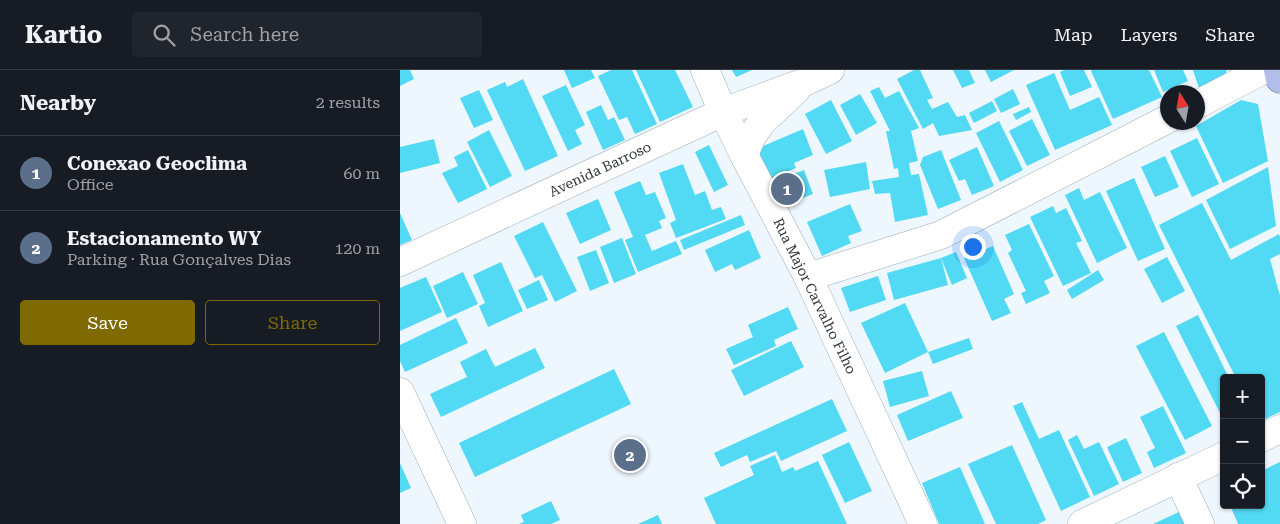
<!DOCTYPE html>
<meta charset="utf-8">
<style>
:root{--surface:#171b24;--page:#20242c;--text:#f1f3f6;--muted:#9ea1a6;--line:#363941;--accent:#7e6a01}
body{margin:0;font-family:"Roboto Serif",serif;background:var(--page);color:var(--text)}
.controls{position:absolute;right:15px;bottom:15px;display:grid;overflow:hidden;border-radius:5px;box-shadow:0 1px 4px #0004}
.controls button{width:45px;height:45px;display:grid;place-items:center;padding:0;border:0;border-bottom:1px solid var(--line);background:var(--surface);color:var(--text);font:25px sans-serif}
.compass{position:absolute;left:760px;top:15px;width:45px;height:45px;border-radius:50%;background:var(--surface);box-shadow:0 1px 4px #0004;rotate:349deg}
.you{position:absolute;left:572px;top:176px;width:18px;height:18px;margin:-12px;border:4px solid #fff;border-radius:50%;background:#1a73e8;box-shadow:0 0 0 8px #1a73e833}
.badge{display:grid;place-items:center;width:32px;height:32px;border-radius:50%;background:var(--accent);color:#fff;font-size:16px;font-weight:700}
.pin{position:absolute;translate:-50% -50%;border:2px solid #fff;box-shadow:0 1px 5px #0006}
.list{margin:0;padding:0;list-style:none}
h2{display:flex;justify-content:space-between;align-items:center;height:65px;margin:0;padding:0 20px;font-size:21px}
h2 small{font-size:16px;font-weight:400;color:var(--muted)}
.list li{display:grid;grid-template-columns:32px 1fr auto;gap:15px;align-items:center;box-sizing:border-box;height:75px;padding:0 20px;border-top:1px solid var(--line)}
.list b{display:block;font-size:19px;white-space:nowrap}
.list p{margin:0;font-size:16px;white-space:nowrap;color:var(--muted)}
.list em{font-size:16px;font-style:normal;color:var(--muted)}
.actions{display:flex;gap:10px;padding:15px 20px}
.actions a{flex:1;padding:11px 0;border:1px solid var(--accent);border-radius:5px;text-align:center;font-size:18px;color:var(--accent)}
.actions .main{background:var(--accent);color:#fff}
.icon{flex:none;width:28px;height:28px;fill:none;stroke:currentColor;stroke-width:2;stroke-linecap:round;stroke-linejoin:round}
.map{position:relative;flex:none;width:880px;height:454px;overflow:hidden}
header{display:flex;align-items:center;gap:30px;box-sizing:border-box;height:70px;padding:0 25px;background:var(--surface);border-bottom:1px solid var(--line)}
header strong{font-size:24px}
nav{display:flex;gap:28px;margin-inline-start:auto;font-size:18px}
.search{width:350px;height:45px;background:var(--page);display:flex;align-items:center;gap:12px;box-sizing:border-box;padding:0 18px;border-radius:5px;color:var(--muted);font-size:19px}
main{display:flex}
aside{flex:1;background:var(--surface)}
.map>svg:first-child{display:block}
.building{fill:#52d9f3}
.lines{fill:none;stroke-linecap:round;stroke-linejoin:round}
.minor-casing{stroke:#9fadb8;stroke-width:29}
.tertiary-casing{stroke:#9fadb8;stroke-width:29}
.primary-casing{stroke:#6373a4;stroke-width:29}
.minor{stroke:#fff;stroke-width:28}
.tertiary{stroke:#fff;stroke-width:28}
.primary{stroke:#b2beea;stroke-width:28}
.labels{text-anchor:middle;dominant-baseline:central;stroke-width:4;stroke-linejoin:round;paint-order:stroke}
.street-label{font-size:14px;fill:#31373b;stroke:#fff}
</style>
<header>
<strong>Kartio</strong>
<div class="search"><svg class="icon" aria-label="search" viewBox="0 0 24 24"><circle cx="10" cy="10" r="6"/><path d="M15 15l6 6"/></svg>Search here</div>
<nav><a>Map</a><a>Layers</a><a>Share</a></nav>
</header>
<main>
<aside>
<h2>Nearby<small>2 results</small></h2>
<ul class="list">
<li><span class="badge" style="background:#5c6f8a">1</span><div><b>Conexao Geoclima</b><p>Office</p></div><em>60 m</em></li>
<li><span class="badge" style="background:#5c6f8a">2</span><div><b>Estacionamento WY</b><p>Parking · Rua Gonçalves Dias</p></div><em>120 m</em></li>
</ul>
<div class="actions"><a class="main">Save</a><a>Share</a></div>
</aside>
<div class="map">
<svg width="880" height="454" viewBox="0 0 880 454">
<rect width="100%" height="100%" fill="#eff7fe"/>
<!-- building -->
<g class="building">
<path d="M 0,0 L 10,0 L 14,9 L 0,16 Z"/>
<path d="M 164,0 L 191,0 L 195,8 L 172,18 Z"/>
<path d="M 211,0 L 232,0 L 257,54 L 235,64 L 227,47 L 219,50 L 198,6 Z"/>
<path d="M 236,0 L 275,0 L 293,37 L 260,52 Z"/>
<path d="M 332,0 L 352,0 L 336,7 Z"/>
<path d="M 514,0 L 520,0 L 533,28 L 527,30 L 532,39 L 548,32 L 557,47 L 565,45 L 572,60 L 539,66 L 533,53 L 523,59 L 497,9 Z"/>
<path d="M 553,0 L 569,0 L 575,13 L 562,18 Z"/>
<path d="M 585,0 L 614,0 L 591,12 Z"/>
<path d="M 664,0 L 684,0 L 692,17 L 670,26 L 660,2 Z"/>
<path d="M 692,0 L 749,0 L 762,27 L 713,49 L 691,1 Z"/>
<path d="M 754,0 L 783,0 L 788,11 L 763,22 Z"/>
<path d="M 793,0 L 827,0 L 823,9 L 799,18 Z"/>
<path d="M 654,3 L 670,40 L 699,27 L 712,55 L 655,80 L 626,15 Z"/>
<path d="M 123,9 L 158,86 L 125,101 L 87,20 L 105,12 L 107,17 Z"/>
<path d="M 166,15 L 185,55 L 175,60 L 182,74 L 168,81 L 142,26 Z"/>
<path d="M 479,17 L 485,28 L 499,21 L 519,58 L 511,61 L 518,91 L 509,93 L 511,105 L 519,104 L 528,145 L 495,152 L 490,123 L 475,124 L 472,111 L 499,107 L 498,98 L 494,99 L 486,61 L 490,61 L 470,21 Z"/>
<path d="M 613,19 L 620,34 L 601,43 L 594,29 Z"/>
<path d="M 79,20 L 93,50 L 74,58 L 60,28 Z"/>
<path d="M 460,24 L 477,53 L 456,65 L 440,35 Z"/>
<path d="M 431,30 L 452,71 L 426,84 L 405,44 Z"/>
<path d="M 841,30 L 858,34 L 868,91 L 823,113 L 796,56 Z"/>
<path d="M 592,31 L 597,41 L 574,53 L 569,43 Z"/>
<path d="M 201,35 L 208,50 L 214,47 L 225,70 L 203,80 L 186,42 Z"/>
<path d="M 629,37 L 631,42 L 616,50 L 613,44 Z"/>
<path d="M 632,49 L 650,85 L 627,96 L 609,61 Z"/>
<path d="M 599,51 L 623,100 L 600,112 L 576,63 Z"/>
<path d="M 403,59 L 413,85 L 394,93 L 396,98 L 369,109 L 356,79 Z"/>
<path d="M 89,60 L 112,106 L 90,117 L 67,72 Z"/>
<path d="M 797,68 L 819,114 L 792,127 L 770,81 Z"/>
<path d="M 34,69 L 40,93 L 0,103 L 0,77 Z"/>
<path d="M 309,75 L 328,115 L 314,122 L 295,82 Z"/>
<path d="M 577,77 L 594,116 L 572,125 L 565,109 L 559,111 L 549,90 Z"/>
<path d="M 68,80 L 87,119 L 58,133 L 42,103 L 58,96 L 54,87 Z"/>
<path d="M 541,80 L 561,130 L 538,139 L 520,95 L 523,87 Z"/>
<path d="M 765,86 L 779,117 L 755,127 L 741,97 Z"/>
<path d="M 466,92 L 470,119 L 430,127 L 424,100 Z"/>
<path d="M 283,94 L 295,125 L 305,121 L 312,140 L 321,137 L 326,149 L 276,168 L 270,153 L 276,150 L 259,103 Z"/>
<path d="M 868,97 L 876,156 L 830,179 L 806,130 Z"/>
<path d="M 404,100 L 413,124 L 380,137 L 371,113 Z"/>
<path d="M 734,108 L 765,179 L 738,191 L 706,121 Z"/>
<path d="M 240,111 L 246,125 L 255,122 L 266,148 L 259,151 L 262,158 L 245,165 L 252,181 L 276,171 L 282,184 L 238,202 L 225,170 L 233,167 L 214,122 Z"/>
<path d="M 679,118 L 684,130 L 700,122 L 727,178 L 697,193 L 665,125 Z"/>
<path d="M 198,129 L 211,160 L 180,174 L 166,143 Z"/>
<path d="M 802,133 L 831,190 L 879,164 L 880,167 L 880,184 L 870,189 L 880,226 L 880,342 L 861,351 L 861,308 L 836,308 L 759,155 Z"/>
<path d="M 450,134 L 462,161 L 448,166 L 451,173 L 422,186 L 407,152 Z"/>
<path d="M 653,136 L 656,143 L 666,138 L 682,171 L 676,173 L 691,203 L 663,216 L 630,147 Z"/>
<path d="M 0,143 L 12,170 L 0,175 Z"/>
<path d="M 341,145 L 345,155 L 284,180 L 280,170 Z"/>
<path d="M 143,152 L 177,221 L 155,232 L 142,205 L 135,208 L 114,166 Z"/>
<path d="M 629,154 L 654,206 L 644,211 L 650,223 L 626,234 L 621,223 L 626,221 L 608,183 L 612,180 L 605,165 Z"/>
<path d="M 349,160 L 361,188 L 335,200 L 332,194 L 315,202 L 305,180 Z"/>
<path d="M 222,168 L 236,204 L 214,213 L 200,177 Z"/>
<path d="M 593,176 L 614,224 L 604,229 L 611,243 L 592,251 L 564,188 Z"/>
<path d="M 196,180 L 209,213 L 190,221 L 177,187 Z"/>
<path d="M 556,182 L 567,208 L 552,215 L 541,188 Z"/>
<path d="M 767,187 L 785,221 L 762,233 L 744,199 Z"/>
<path d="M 541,188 L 548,215 L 494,230 L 487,203 Z"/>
<path d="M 101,192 L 123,241 L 88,257 L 79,236 L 85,233 L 73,205 Z"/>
<path d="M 698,200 L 704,210 L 672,229 L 667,220 Z"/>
<path d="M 63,202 L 78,234 L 47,248 L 33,216 Z"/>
<path d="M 478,206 L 486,230 L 450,242 L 441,218 Z"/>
<path d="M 26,207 L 42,242 L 0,261 L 0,218 Z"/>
<path d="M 139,210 L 148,230 L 127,239 L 118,220 Z"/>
<path d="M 505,233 L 528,282 L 485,303 L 461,253 Z"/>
<path d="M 388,237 L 398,259 L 374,270 L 376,276 L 334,295 L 326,279 L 353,267 L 348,255 Z"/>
<path d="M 798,245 L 829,308 L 824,308 L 824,344 L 821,345 L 776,256 Z"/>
<path d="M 56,248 L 68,273 L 5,302 L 0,291 L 0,275 Z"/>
<path d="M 764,262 L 812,356 L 785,370 L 736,276 Z"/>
<path d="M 569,268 L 573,279 L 533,294 L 528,282 Z"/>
<path d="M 391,271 L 404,297 L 344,326 L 331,300 Z"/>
<path d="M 135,278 L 145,298 L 41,347 L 30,324 L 67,307 L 60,292 L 86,279 L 95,297 Z"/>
<path d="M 214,299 L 231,334 L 75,407 L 59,373 Z"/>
<path d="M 522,301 L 529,326 L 490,337 L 483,311 Z"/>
<path d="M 551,321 L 563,348 L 508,371 L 497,345 Z"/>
<path d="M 432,329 L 447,361 L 381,391 L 376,381 L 350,392 L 347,385 L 321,397 L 314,383 Z"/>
<path d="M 622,332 L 639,369 L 659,360 L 690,427 L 661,441 L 613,336 Z"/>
<path d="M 763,336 L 786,383 L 754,398 L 747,382 L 755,378 L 740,347 Z"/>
<path d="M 677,365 L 684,379 L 699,372 L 719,414 L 694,426 L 668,370 Z"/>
<path d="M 726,368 L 742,403 L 723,412 L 707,377 Z"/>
<path d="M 449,372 L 472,421 L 445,433 L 422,385 Z"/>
<path d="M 612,375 L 646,450 L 638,454 L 596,454 L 568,394 Z"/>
<path d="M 375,385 L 382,402 L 393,397 L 395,401 L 418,391 L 447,454 L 316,454 L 304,428 L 354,405 L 350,396 Z"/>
<path d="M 880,392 L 880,454 L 838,454 L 830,435 L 861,435 L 861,401 Z"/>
<path d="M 0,393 L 11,418 L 0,423 Z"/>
<path d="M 560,397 L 585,454 L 539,454 L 522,413 Z"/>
<path d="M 151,431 L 160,450 L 151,454 L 119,454 L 124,452 L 121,445 Z"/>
<path d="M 779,442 L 785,454 L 753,454 Z"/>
<path d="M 258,445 L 262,454 L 238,454 Z"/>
</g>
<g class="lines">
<defs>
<g id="minor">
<path d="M 305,0 L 323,42"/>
<path d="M 798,34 L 863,0"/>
<path d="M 408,207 L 541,165 L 768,49"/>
<path d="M 0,322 L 62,454"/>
<path d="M 778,407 L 800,454"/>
</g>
<g id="tertiary">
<path d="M 323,42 L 344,85 L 408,207 L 523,454"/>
<path d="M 344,85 L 352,66 L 362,52 L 396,20"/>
<path d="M 0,192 L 323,42 L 402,13 L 430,0"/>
<path d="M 861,368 L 880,359"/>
<path d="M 682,454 L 824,386"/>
</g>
<path id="primary" d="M 878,0 L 880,9"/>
</defs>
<!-- minor casing -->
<use href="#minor" class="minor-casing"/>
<!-- tertiary casing -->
<use href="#tertiary" class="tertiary-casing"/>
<!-- primary casing -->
<use href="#primary" class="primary-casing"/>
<!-- minor -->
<use href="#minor" class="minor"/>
<!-- tertiary -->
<use href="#tertiary" class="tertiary"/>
<!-- primary -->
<use href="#primary" class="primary"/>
</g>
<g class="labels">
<!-- street labels -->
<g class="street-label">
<text transform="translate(200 99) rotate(-25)">Avenida Barroso</text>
<text transform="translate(415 226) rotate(64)">Rua Major Carvalho Filho</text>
</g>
</g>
</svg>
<div class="controls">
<button>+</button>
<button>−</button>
<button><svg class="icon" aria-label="locate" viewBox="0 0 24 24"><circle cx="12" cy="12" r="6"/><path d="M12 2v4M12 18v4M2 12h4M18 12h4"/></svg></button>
</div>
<svg class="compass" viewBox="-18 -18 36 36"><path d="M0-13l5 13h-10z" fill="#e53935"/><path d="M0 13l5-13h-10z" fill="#9ea1a6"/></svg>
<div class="you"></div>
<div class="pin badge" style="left:387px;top:119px;background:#5c6f8a">1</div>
<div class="pin badge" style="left:230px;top:385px;background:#5c6f8a">2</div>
</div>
</main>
